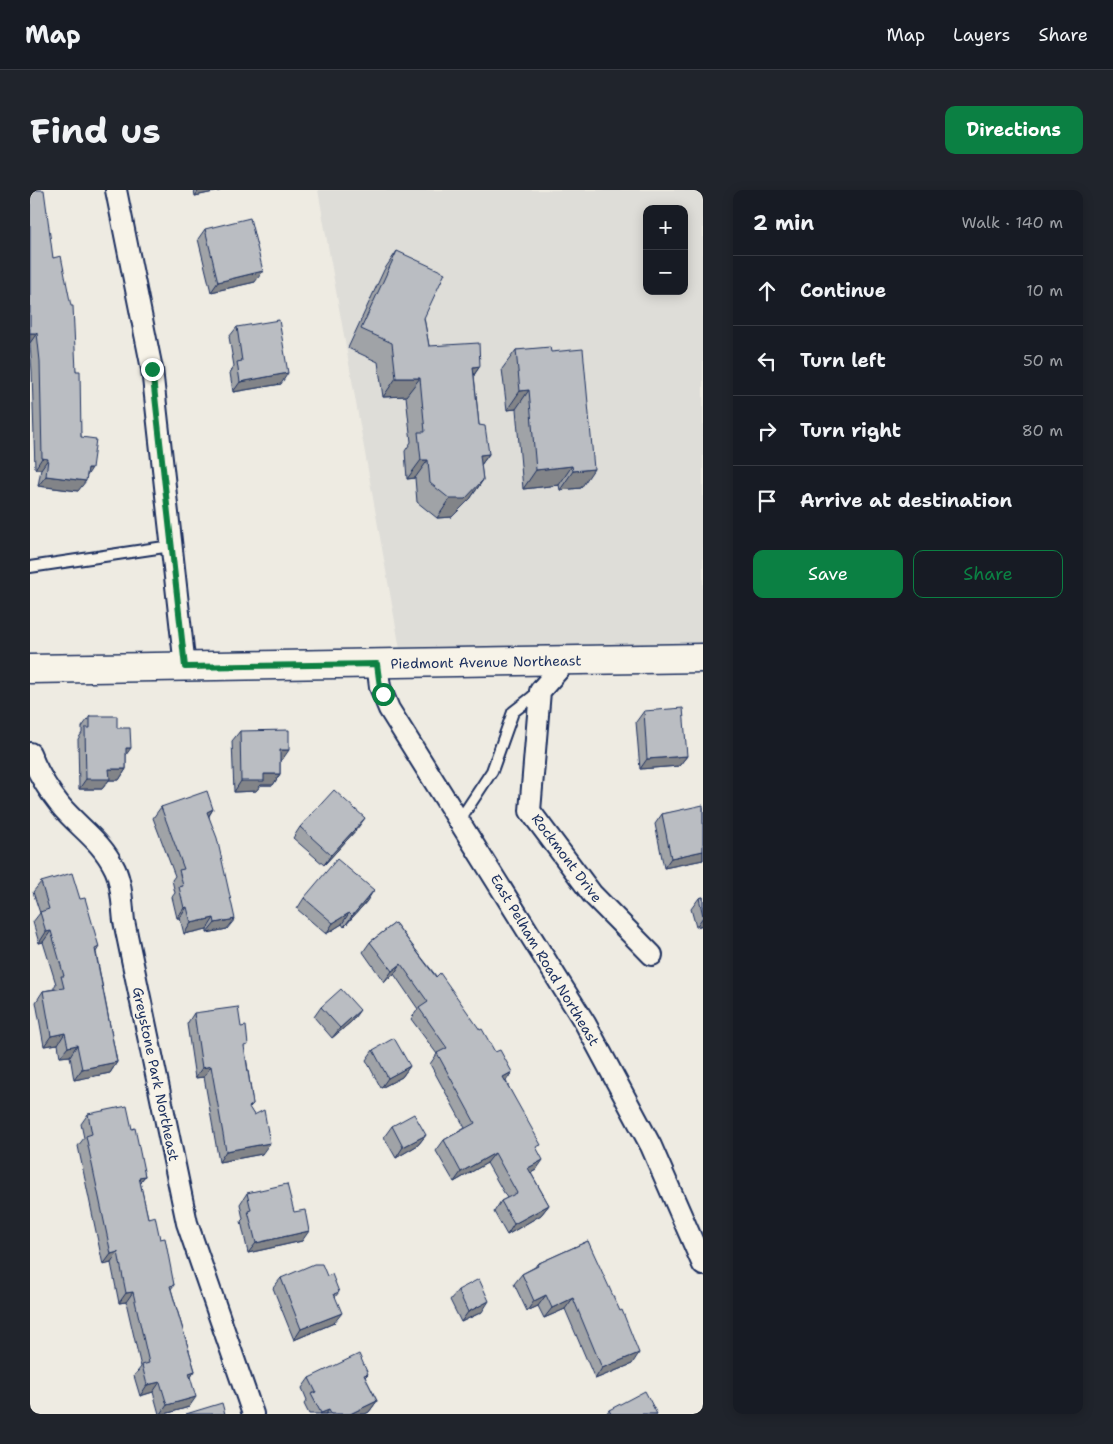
<!DOCTYPE html>
<meta charset="utf-8">
<style>
:root{--surface:#171b24;--page:#20242c;--text:#f1f3f6;--muted:#9ea1a6;--line:#363941;--accent:#0b8043}
body{margin:0;font-family:"Shantell Sans",sans-serif;background:var(--page);color:var(--text)}
.controls{position:absolute;right:15px;top:15px;display:grid;overflow:hidden;border-radius:10px;box-shadow:0 2px 12px #0003}
.controls button{width:45px;height:45px;display:grid;place-items:center;padding:0;border:0;border-bottom:1px solid var(--line);background:var(--surface);color:var(--text);font:25px sans-serif}
.stop{position:absolute;width:15px;height:15px;margin:-11px;border:4px solid #0b8043;border-radius:50%;background:#fff}
.stop.end{background:#0b8043;border-color:#fff;box-shadow:0 1px 5px #0008}
.list{margin:0;padding:0;list-style:none}
h2{display:flex;justify-content:space-between;align-items:center;height:65px;margin:0;padding:0 20px;font-size:21px}
h2 small{font-size:16px;font-weight:400;color:var(--muted)}
.list li{display:grid;grid-template-columns:32px 1fr auto;gap:15px;align-items:center;box-sizing:border-box;height:70px;padding:0 20px;border-top:1px solid var(--line)}
.list b{display:block;font-size:19px;white-space:nowrap}
.list em{font-size:16px;font-style:normal;color:var(--muted)}
.actions{display:flex;gap:10px;padding:15px 20px}
.actions a{flex:1;padding:11px 0;border:1px solid var(--accent);border-radius:10px;text-align:center;font-size:18px;color:var(--accent)}
.actions .main{background:var(--accent);color:#fff}
.icon{flex:none;width:28px;height:28px;fill:none;stroke:currentColor;stroke-width:2;stroke-linecap:round;stroke-linejoin:round}
.map{position:relative;flex:none;width:673px;height:1224px;overflow:hidden;border-radius:10px}
header{display:flex;align-items:center;gap:30px;box-sizing:border-box;height:70px;padding:0 25px;background:var(--surface);border-bottom:1px solid var(--line)}
header strong{font-size:24px}
nav{display:flex;gap:28px;margin-inline-start:auto;font-size:18px}
.intro{display:flex;align-items:center;justify-content:space-between;box-sizing:border-box;height:120px;padding:0 30px}
h1{margin:0;font-size:35px}
.button{padding:12px 22px;border-radius:10px;background:var(--accent);color:#fff;font-size:18px;font-weight:700}
main{display:flex;gap:30px;padding:0 30px}
aside{flex:1;background:var(--surface);border-radius:10px;box-shadow:0 2px 12px #0003}
.map>svg:first-child{display:block}
.built{fill:#deddd8;fill-rule:evenodd}
.lines{fill:none;stroke-linecap:round;stroke-linejoin:round}
.lane-casing{stroke:#1b2f5e;stroke-width:14}
.street-casing{stroke:#1b2f5e;stroke-width:24}
.secondary-casing{stroke:#1b2f5e;stroke-width:31}
.lane{stroke:#f7f3e8;stroke-width:10}
.street{stroke:#f7f3e8;stroke-width:20}
.secondary{stroke:#f7f3e8;stroke-width:28}
.wall{fill:#a0a3a7;stroke:#1b2f5e}
.shaded-wall{fill:#828488;stroke:#1b2f5e}
.building{fill:#babdc2;stroke:#1b2f5e}
.route{stroke:#0b8043;stroke-width:6}
.labels{text-anchor:middle;dominant-baseline:central;stroke-width:4;stroke-linejoin:round;paint-order:stroke}
.street-label{font-size:14px;fill:#1b2f5e;stroke:#f7f3e8}
</style>
<header>
<strong>Map</strong>
<nav><a>Map</a><a>Layers</a><a>Share</a></nav>
</header>
<div class="intro"><h1>Find us</h1><a class="button">Directions</a></div>
<main>
<div class="map">
<svg width="673" height="1224" viewBox="0 0 673 1224">
<rect width="100%" height="100%" fill="#eeebe2"/>
<filter id="ink" filterUnits="userSpaceOnUse"><feTurbulence type="fractalNoise" baseFrequency=".02" numOctaves="2"/><feDisplacementMap in="SourceGraphic" scale="10" xChannelSelector="R" yChannelSelector="G"/><feConvolveMatrix kernelMatrix="1 2 1 2 8 2 1 2 1" color-interpolation-filters="sRGB"/></filter>
<g filter="url(#ink)">
<!-- built -->
<path class="built" d="M 288,0 L 673,0 L 673,473 L 373,476 ZM 617,19 L 654,19 L 654,101 L 617,101 Z"/>
<g class="lines">
<defs>
<g id="lane">
<path d="M 0,377 L 141,356"/>
<path d="M 429,631 L 462,581 L 483,522 L 510,501"/>
</g>
<g id="street">
<path d="M 86,0 L 122,179 L 155,477"/>
<path d="M 537,470 L 510,501 L 500,621 L 562,704 L 622,765"/>
<path d="M 347,473 L 350,497 L 359,519 L 555,833 L 621,956 L 673,1075"/>
<path d="M 0,563 C 7,581 18,600 30,615 C 49,638 71,650 85,679 C 92,694 92,714 94,731 L 157,1033 L 223,1224"/>
</g>
<path id="secondary" d="M 0,479 L 673,468"/>
</defs>
<!-- lane casing -->
<use href="#lane" class="lane-casing"/>
<!-- street casing -->
<use href="#street" class="street-casing"/>
<!-- secondary casing -->
<use href="#secondary" class="secondary-casing"/>
<!-- lane -->
<use href="#lane" class="lane"/>
<!-- street -->
<use href="#street" class="street"/>
<!-- secondary -->
<use href="#secondary" class="secondary"/>
</g>
<!-- wall -->
<g class="wall">
<path d="M 0,0 L 23,68 L 46,181 L 51,247 L 56,287 L 48,301 L 8,296 L 11,279 L 5,279 L 2,182 L 0,154 Z"/>
<path d="M 164,0 L 193,0 L 165,6 Z"/>
<path d="M 175,39 L 225,92 L 181,102 L 168,49 Z"/>
<path d="M 367,61 L 394,128 L 399,156 L 450,176 L 444,185 L 449,235 L 459,264 L 451,275 L 453,290 L 440,309 L 422,327 L 407,328 L 387,312 L 385,288 L 377,289 L 375,261 L 381,252 L 376,206 L 353,207 L 348,172 L 318,158 L 354,80 Z"/>
<path d="M 207,137 L 251,194 L 203,202 L 200,183 L 204,176 L 199,147 Z"/>
<path d="M 486,160 L 521,162 L 551,298 L 530,300 L 529,295 L 493,299 L 486,219 L 477,220 L 472,179 Z"/>
<path d="M 614,521 L 657,566 L 649,576 L 610,579 L 606,532 Z"/>
<path d="M 60,526 L 87,538 L 96,565 L 96,579 L 89,590 L 79,590 L 72,599 L 49,599 L 48,549 L 52,543 L 52,537 Z"/>
<path d="M 210,541 L 252,570 L 250,570 L 250,584 L 243,595 L 231,595 L 226,601 L 204,602 L 202,551 Z"/>
<path d="M 131,617 L 183,619 L 179,626 L 197,739 L 177,743 L 177,739 L 154,744 L 150,728 L 147,728 L 142,707 L 145,703 L 142,690 L 145,686 L 123,628 Z"/>
<path d="M 673,617 L 673,670 L 634,678 L 625,634 L 632,624 Z"/>
<path d="M 270,637 L 327,639 L 294,675 L 263,648 Z"/>
<path d="M 11,692 L 50,709 L 69,757 L 66,762 L 87,872 L 80,883 L 44,890 L 40,866 L 30,867 L 28,854 L 14,856 L 6,812 L 13,801 L 24,799 L 24,797 L 26,794 L 13,752 L 9,753 L 3,732 L 10,723 L 3,702 Z"/>
<path d="M 673,707 L 673,735 L 666,737 L 661,719 L 669,708 Z"/>
<path d="M 274,708 L 337,711 L 314,737 L 312,734 L 296,744 L 267,719 Z"/>
<path d="M 365,733 L 465,862 L 482,882 L 476,891 L 507,960 L 506,980 L 501,983 L 519,1015 L 511,1025 L 477,1045 L 464,1022 L 471,1011 L 477,1008 L 457,973 L 424,992 L 406,961 L 414,950 L 435,938 L 400,874 L 407,864 L 381,829 L 388,819 L 364,784 L 354,792 L 333,762 L 340,752 Z"/>
<path d="M 291,817 L 322,831 L 302,848 L 284,827 Z"/>
<path d="M 164,823 L 215,860 L 223,914 L 219,918 L 224,925 L 232,964 L 189,972 L 174,887 L 165,888 L 157,834 Z"/>
<path d="M 343,860 L 380,876 L 372,887 L 351,898 L 336,870 Z"/>
<path d="M 58,924 L 102,939 L 115,986 L 110,992 L 118,1028 L 130,1049 L 144,1095 L 141,1099 L 165,1181 L 160,1188 L 159,1217 L 135,1224 L 129,1224 L 123,1202 L 110,1206 L 104,1186 L 111,1177 L 96,1112 L 89,1113 L 81,1073 L 73,1075 L 48,956 L 54,948 L 51,934 Z"/>
<path d="M 362,936 L 396,945 L 388,955 L 366,968 L 354,947 Z"/>
<path d="M 217,1003 L 264,1022 L 272,1051 L 218,1063 L 211,1031 L 213,1029 L 210,1014 Z"/>
<path d="M 558,1051 L 602,1174 L 565,1189 L 535,1119 L 514,1128 L 508,1116 L 497,1121 L 484,1094 L 492,1084 L 505,1077 L 507,1074 Z"/>
<path d="M 297,1086 L 309,1102 L 305,1107 L 304,1133 L 264,1150 L 243,1098 L 251,1088 Z"/>
<path d="M 428,1100 L 452,1122 L 431,1132 L 420,1110 Z"/>
<path d="M 338,1184 L 335,1187 L 347,1211 L 339,1222 L 335,1224 L 279,1224 L 274,1214 L 277,1210 L 272,1198 L 279,1188 Z"/>
<path d="M 579,1220 L 627,1224 L 576,1224 Z"/>
</g>
<!-- shaded-wall -->
<g class="shaded-wall">
<path d="M 169,0 L 193,0 L 165,6 Z"/>
<path d="M 233,81 L 225,92 L 181,102 L 188,92 Z"/>
<path d="M 0,143 L 7,143 L 0,153 Z"/>
<path d="M 450,176 L 437,195 L 443,177 Z"/>
<path d="M 258,183 L 251,194 L 203,202 L 210,192 Z"/>
<path d="M 366,188 L 390,188 L 376,206 L 353,207 Z"/>
<path d="M 499,200 L 486,219 L 477,220 L 490,201 Z"/>
<path d="M 459,264 L 445,283 L 450,265 Z"/>
<path d="M 12,268 L 18,269 L 11,279 L 5,279 Z"/>
<path d="M 391,270 L 398,270 L 385,288 L 377,289 Z"/>
<path d="M 542,276 L 529,295 L 493,299 L 506,280 Z"/>
<path d="M 58,278 L 62,278 L 55,289 Z"/>
<path d="M 564,279 L 551,298 L 530,300 L 543,281 Z"/>
<path d="M 16,286 L 56,291 L 48,301 L 8,296 Z"/>
<path d="M 453,290 L 440,309 L 422,327 L 407,328 L 420,309 Z"/>
<path d="M 96,558 L 101,558 L 93,569 Z"/>
<path d="M 250,560 L 259,560 L 252,570 L 242,571 Z"/>
<path d="M 657,566 L 649,576 L 610,579 L 617,569 Z"/>
<path d="M 79,579 L 96,579 L 89,590 L 79,590 L 72,599 L 49,599 L 56,589 Z"/>
<path d="M 234,584 L 250,584 L 243,595 L 231,595 L 226,601 L 204,602 L 211,591 Z"/>
<path d="M 183,619 L 176,630 L 177,622 Z"/>
<path d="M 335,628 L 327,639 L 294,675 L 301,665 Z"/>
<path d="M 673,661 L 673,670 L 634,678 L 641,668 Z"/>
<path d="M 344,700 L 337,711 L 314,737 L 322,726 Z"/>
<path d="M 157,717 L 150,728 L 147,728 L 154,718 Z"/>
<path d="M 319,723 L 312,734 L 296,744 L 303,733 Z"/>
<path d="M 673,727 L 673,735 L 666,737 Z"/>
<path d="M 184,728 L 177,739 L 154,744 L 161,733 Z"/>
<path d="M 205,729 L 197,739 L 177,743 L 185,733 Z"/>
<path d="M 21,741 L 13,752 L 9,753 L 16,742 Z"/>
<path d="M 371,774 L 364,784 L 354,792 L 362,781 Z"/>
<path d="M 330,820 L 322,831 L 302,848 L 310,838 Z"/>
<path d="M 35,843 L 28,854 L 14,856 L 21,846 Z"/>
<path d="M 47,855 L 40,866 L 30,867 L 38,857 Z"/>
<path d="M 87,872 L 80,883 L 44,890 L 52,879 Z"/>
<path d="M 181,876 L 174,887 L 165,888 L 172,878 Z"/>
<path d="M 380,876 L 372,887 L 351,898 L 358,888 Z"/>
<path d="M 482,882 L 474,893 L 473,887 Z"/>
<path d="M 396,945 L 388,955 L 366,968 L 373,957 Z"/>
<path d="M 240,953 L 232,964 L 189,972 L 196,961 Z"/>
<path d="M 465,963 L 457,973 L 424,992 L 431,982 Z"/>
<path d="M 513,970 L 506,980 L 490,989 L 498,978 Z"/>
<path d="M 115,986 L 107,996 L 109,987 Z"/>
<path d="M 519,1015 L 511,1025 L 477,1045 L 484,1034 Z"/>
<path d="M 279,1041 L 272,1051 L 218,1063 L 226,1053 Z"/>
<path d="M 88,1062 L 81,1073 L 73,1075 L 81,1064 Z"/>
<path d="M 103,1102 L 96,1112 L 89,1113 L 96,1103 Z"/>
<path d="M 516,1105 L 508,1116 L 497,1121 L 504,1111 Z"/>
<path d="M 543,1108 L 535,1119 L 514,1128 L 522,1118 Z"/>
<path d="M 459,1111 L 452,1122 L 431,1132 L 438,1122 Z"/>
<path d="M 312,1123 L 304,1133 L 264,1150 L 271,1139 Z"/>
<path d="M 609,1163 L 602,1174 L 565,1189 L 572,1178 Z"/>
<path d="M 165,1181 L 158,1191 L 159,1183 Z"/>
<path d="M 130,1192 L 123,1202 L 110,1206 L 117,1195 Z"/>
<path d="M 166,1207 L 159,1217 L 135,1224 L 131,1224 L 137,1215 Z"/>
<path d="M 347,1211 L 339,1222 L 335,1224 L 320,1224 Z"/>
<path d="M 299,1220 L 296,1224 L 290,1224 L 291,1223 Z"/>
</g>
<!-- building -->
<g class="building">
<path d="M 0,0 L 14,0 L 23,68 L 31,66 L 41,116 L 43,116 L 46,181 L 50,181 L 51,247 L 66,249 L 62,278 L 58,278 L 56,291 L 16,286 L 18,269 L 12,268 L 10,171 L 7,143 L 0,143 Z"/>
<path d="M 220,28 L 233,81 L 188,92 L 175,39 Z"/>
<path d="M 367,61 L 415,83 L 394,128 L 399,156 L 449,153 L 450,176 L 443,177 L 449,235 L 455,236 L 459,264 L 450,265 L 453,290 L 435,309 L 420,309 L 400,293 L 398,270 L 391,270 L 388,242 L 395,242 L 390,188 L 366,188 L 362,153 L 331,139 Z"/>
<path d="M 249,130 L 258,183 L 210,192 L 207,172 L 212,171 L 207,137 Z"/>
<path d="M 520,157 L 521,162 L 553,159 L 564,279 L 543,281 L 542,276 L 506,280 L 499,200 L 490,201 L 486,160 Z"/>
<path d="M 653,518 L 657,566 L 617,569 L 614,521 Z"/>
<path d="M 60,526 L 87,526 L 87,538 L 100,538 L 101,558 L 96,558 L 96,579 L 79,579 L 80,589 L 56,589 L 55,538 L 60,538 Z"/>
<path d="M 259,540 L 259,560 L 250,560 L 250,584 L 234,584 L 234,591 L 211,591 L 210,541 Z"/>
<path d="M 304,600 L 335,628 L 301,665 L 270,637 Z"/>
<path d="M 177,601 L 183,619 L 177,622 L 187,648 L 205,729 L 185,733 L 184,728 L 161,733 L 157,717 L 154,718 L 149,697 L 153,696 L 149,680 L 154,679 L 131,617 Z"/>
<path d="M 673,615 L 673,661 L 641,668 L 632,624 Z"/>
<path d="M 307,669 L 344,700 L 322,726 L 319,723 L 303,733 L 274,708 Z"/>
<path d="M 42,683 L 50,709 L 55,708 L 69,757 L 65,759 L 87,872 L 52,879 L 47,855 L 38,857 L 35,843 L 21,846 L 13,801 L 34,798 L 31,786 L 34,786 L 21,741 L 16,742 L 10,722 L 19,719 L 11,692 Z"/>
<path d="M 673,707 L 673,726 L 669,708 Z"/>
<path d="M 365,733 L 406,787 L 410,783 L 450,840 L 452,839 L 465,862 L 470,860 L 482,882 L 473,887 L 511,955 L 506,957 L 513,970 L 498,978 L 519,1015 L 484,1034 L 471,1011 L 487,1003 L 465,963 L 431,982 L 414,950 L 445,933 L 407,863 L 417,858 L 389,818 L 398,812 L 371,774 L 362,781 L 340,752 Z"/>
<path d="M 311,799 L 330,820 L 310,838 L 291,817 Z"/>
<path d="M 208,817 L 211,837 L 216,836 L 218,855 L 214,856 L 223,914 L 219,917 L 224,925 L 234,920 L 240,953 L 196,961 L 181,876 L 172,878 L 164,823 Z"/>
<path d="M 364,848 L 380,876 L 358,888 L 343,860 Z"/>
<path d="M 97,916 L 102,939 L 105,938 L 115,986 L 109,987 L 118,1028 L 125,1026 L 130,1049 L 135,1048 L 144,1095 L 140,1096 L 165,1181 L 159,1183 L 166,1207 L 137,1215 L 130,1192 L 117,1195 L 112,1175 L 119,1173 L 103,1102 L 96,1103 L 88,1062 L 81,1064 L 56,946 L 62,944 L 58,924 Z"/>
<path d="M 384,924 L 396,945 L 373,957 L 362,936 Z"/>
<path d="M 257,994 L 264,1022 L 275,1020 L 279,1041 L 226,1053 L 218,1021 L 221,1020 L 217,1003 Z"/>
<path d="M 558,1051 L 590,1121 L 592,1120 L 609,1163 L 572,1178 L 543,1108 L 522,1118 L 516,1105 L 504,1111 L 492,1084 L 508,1076 L 507,1074 Z"/>
<path d="M 284,1074 L 292,1074 L 297,1086 L 302,1084 L 309,1102 L 304,1104 L 312,1123 L 271,1139 L 251,1088 Z"/>
<path d="M 449,1089 L 459,1111 L 438,1122 L 428,1100 Z"/>
<path d="M 329,1164 L 338,1184 L 334,1185 L 347,1211 L 320,1224 L 301,1224 L 299,1220 L 291,1223 L 281,1204 L 286,1202 L 279,1188 Z"/>
<path d="M 615,1201 L 627,1224 L 581,1224 L 579,1220 Z"/>
<path d="M 192,1213 L 195,1224 L 156,1224 Z"/>
</g>
</g>
<g class="lines" filter="url(#ink)">
<!-- route -->
<path class="route" d="M 122,179 L 155,477 L 347,474 L 350,497 L 353,504"/>
</g>
<g class="labels">
<!-- street labels -->
<g class="street-label">
<text transform="translate(456 472) rotate(-1)">Piedmont Avenue Northeast</text>
<text transform="translate(537 668) rotate(53)">Rockmont Drive</text>
<text transform="translate(515 770) rotate(59)">East Pelham Road Northeast</text>
<text transform="translate(126 884) rotate(78)">Greystone Park Northeast</text>
</g>
</g>
</svg>
<div class="controls">
<button>+</button>
<button>−</button>
</div>
<div class="stop" style="left:353px;top:504px"></div>
<div class="stop end" style="left:122px;top:179px"></div>
</div>
<aside>
<h2>2 min<small>Walk · 140 m</small></h2>
<ul class="list">
<li><svg class="icon" aria-label="ahead" viewBox="0 0 24 24"><path d="M12 20V5M6 11l6-6 6 6"/></svg><div><b>Continue</b></div><em>10 m</em></li>
<li><svg class="icon" aria-label="left" viewBox="0 0 24 24"><path d="M17 20v-9H6M10 6l-5 5 5 5"/></svg><div><b>Turn left</b></div><em>50 m</em></li>
<li><svg class="icon" aria-label="right" viewBox="0 0 24 24"><path d="M7 20v-9h11M14 6l5 5-5 5"/></svg><div><b>Turn right</b></div><em>80 m</em></li>
<li><svg class="icon" aria-label="arrive" viewBox="0 0 24 24"><path d="M6 21V4h12l-3 4 3 4H6"/></svg><div><b>Arrive at destination</b></div></li>
</ul>
<div class="actions"><a class="main">Save</a><a>Share</a></div>
</aside>
</main>
